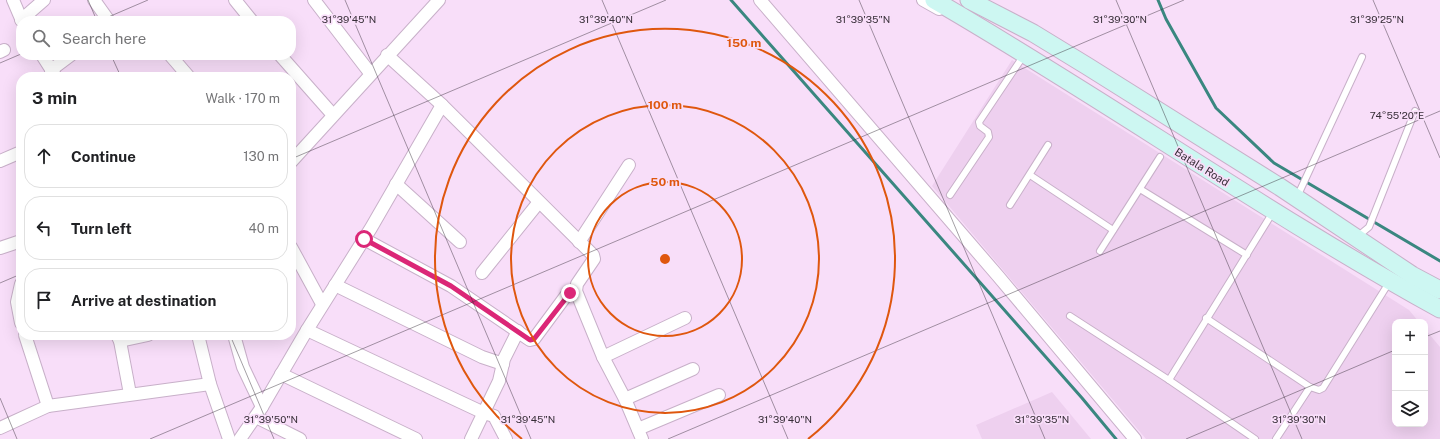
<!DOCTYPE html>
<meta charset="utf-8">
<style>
:root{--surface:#fff;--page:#f6f6f6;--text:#202124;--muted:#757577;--line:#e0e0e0}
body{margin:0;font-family:"Public Sans",sans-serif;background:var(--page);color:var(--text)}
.controls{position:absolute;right:12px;bottom:12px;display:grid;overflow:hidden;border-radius:8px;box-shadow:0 4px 16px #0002}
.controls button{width:36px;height:36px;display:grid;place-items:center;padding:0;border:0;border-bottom:1px solid var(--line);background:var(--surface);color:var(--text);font:20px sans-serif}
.stop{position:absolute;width:12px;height:12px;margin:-9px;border:3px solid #db2777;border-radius:50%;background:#fff}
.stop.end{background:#db2777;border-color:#fff;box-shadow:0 1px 4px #0008}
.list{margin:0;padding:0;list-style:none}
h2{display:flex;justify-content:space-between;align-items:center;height:52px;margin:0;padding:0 16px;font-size:17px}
h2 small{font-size:13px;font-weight:400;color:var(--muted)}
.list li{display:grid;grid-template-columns:26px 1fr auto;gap:12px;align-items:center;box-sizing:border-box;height:64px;margin:0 8px 8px;padding:0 8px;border:1px solid var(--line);border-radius:16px}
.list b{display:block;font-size:15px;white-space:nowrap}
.list em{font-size:13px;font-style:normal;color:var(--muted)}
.icon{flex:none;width:22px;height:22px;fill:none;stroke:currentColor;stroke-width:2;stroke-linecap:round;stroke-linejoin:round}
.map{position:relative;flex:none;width:1440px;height:439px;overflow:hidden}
.search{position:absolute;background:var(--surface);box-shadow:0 4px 16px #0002;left:16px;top:16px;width:280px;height:44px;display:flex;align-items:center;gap:10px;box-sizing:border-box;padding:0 14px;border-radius:16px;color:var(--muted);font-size:15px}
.panel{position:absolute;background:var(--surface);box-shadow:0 4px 16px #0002;left:16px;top:72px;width:280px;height:268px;border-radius:16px}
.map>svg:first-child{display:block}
.built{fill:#eed0ef}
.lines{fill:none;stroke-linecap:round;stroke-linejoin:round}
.stream{stroke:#3a8780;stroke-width:3}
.lane-casing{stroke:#c8b0c9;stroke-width:8}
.street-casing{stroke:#c8b0c9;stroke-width:14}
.secondary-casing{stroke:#c8b0c9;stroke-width:19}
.lane{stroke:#fff;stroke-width:6}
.street{stroke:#fff;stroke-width:12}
.secondary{stroke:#cdf7f2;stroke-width:17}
.route{stroke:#db2777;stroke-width:5}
.ticks{fill:none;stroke:#362d37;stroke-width:1;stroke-opacity:0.45}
.ring{fill:none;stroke:#df570e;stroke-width:2}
.labels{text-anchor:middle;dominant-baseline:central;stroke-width:3.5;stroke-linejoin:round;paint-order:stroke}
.street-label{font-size:11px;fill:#362d37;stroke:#f8def9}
.ticks-label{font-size:10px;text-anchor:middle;fill:#362d37;stroke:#f8def9;stroke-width:3.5;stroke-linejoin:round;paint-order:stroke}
.centre{fill:#df570e;stroke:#f8def9;stroke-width:2}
.ring-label{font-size:12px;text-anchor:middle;font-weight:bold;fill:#df570e;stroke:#f8def9;stroke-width:3.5;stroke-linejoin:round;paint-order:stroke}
</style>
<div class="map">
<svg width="1440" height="439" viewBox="0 0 1440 439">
<rect width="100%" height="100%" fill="#f8def9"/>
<!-- built -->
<g class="built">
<path d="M 1012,60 L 1409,310 L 1419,322 L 1395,322 L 1395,424 L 1425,424 L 1425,329 L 1440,347 L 1440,439 L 1146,439 L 932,186 Z"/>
<path d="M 1052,392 L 1091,439 L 982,439 L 976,425 Z"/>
</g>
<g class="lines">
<!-- stream -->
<g class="stream">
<path d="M 731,0 L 1082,398 L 1116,439"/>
<path d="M 1158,0 L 1166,19 L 1216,108 L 1274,163 L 1440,261"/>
</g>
<defs>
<g id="lane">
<path d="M 1030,175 L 1113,230"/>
<path d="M 1140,189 L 1247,255"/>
<path d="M 950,195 L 989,137 L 988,132 L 980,126 L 979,122 L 1024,55"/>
<path d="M 1297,197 L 1362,57"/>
<path d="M 1010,205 L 1048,145"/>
<path d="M 1357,237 L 1369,227 L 1415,111"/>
<path d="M 1100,251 L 1160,157"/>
<path d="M 1070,316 L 1169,380 L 1255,439"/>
<path d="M 1206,318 L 1310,387 L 1276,439"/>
<path d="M 1169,380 L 1273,212"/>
<path d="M 1310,387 L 1319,390 L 1323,388 L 1390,281"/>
</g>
<g id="street">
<path d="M 13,0 L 22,21"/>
<path d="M 94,0 L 109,21"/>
<path d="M 235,0 L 252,21"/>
<path d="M 314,0 L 370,73"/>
<path d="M 760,0 L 998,276 L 1135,439"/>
<path d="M 923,0 L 939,9"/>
<path d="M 21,20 L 44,0"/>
<path d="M 0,52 L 4,50"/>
<path d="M 42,55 L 56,77"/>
<path d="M 170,55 L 189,77"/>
<path d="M 280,55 L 333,115"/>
<path d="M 387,55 L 442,105 L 593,255 L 594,259 L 577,284 L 576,291 L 603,357 L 625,399 L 642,439"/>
<path d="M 51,70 L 71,55"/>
<path d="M 0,161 L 21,152"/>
<path d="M 291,162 L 439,0"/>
<path d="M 396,184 L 460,242"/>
<path d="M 364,239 L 451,286 L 530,340 L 534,339 L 568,293 L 576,291"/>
<path d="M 579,242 L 629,165"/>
<path d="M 291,247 L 322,304"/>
<path d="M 0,248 L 21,241"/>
<path d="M 482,273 L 539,202"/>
<path d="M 21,284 L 17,302 L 21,323"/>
<path d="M 335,285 L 482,357 L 503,364"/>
<path d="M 307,330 L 484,413 L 494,416 L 506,439"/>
<path d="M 25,335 L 48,406"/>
<path d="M 117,335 L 120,341 L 130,394"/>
<path d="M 198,335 L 210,384 L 229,439"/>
<path d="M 234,335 L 243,367 L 262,407"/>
<path d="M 120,341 L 148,335"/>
<path d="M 603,357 L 685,318"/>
<path d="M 281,374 L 416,439"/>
<path d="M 625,399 L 693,369"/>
<path d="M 256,417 L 300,439"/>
<path d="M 0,428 L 48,406 L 210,384"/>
<path d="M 638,429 L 719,395"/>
<path d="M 240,439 L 262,407 L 307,330 L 371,228 L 442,105"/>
<path d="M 471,439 L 499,381 L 504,359 L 518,331"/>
</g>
<g id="secondary">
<path d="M 934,0 C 1105,99 1267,214 1440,309"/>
<path d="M 969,0 L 1033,33 L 1087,66 L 1280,187 L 1412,275 L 1440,290"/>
</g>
</defs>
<!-- lane casing -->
<use href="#lane" class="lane-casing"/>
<!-- street casing -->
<use href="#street" class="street-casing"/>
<!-- secondary casing -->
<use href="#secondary" class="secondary-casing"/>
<!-- lane -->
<use href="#lane" class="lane"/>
<!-- street -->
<use href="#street" class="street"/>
<!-- secondary -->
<use href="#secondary" class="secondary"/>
</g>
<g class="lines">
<!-- route -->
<path class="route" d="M 364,239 L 451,286 L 530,340 L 534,339 L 570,293"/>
</g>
<!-- ticks -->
<path class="ticks" d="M 88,0 L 97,21M 345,0 L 531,439M 602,0 L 788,439M 859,0 L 1045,439M 1116,0 L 1302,439M 1373,0 L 1440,158M 99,21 L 148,0M 111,55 L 121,77M 0,63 L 21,54M 291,159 L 666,0M 0,283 L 21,274M 230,335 L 274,439M 1425,337 L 1440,331M 0,398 L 17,439M 150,439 L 1184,0M 668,439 L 1440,111M 1186,439 L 1395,350"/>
<!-- distance rings -->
<g class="ring">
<circle cx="665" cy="259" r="77"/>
<circle cx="665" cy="259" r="154"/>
<path d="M522 439A230 230 0 1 1 808 439"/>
</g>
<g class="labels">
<!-- street labels -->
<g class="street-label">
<text transform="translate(1202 167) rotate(32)">Batala Road</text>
</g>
</g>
<g class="ticks-label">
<text x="349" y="23">31°39'45"N</text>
<text x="606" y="23">31°39'40"N</text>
<text x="863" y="23">31°39'35"N</text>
<text x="1120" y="23">31°39'30"N</text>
<text x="1377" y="23">31°39'25"N</text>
<text x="1397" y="119">74°55'20"E</text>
<text x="271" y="423">31°39'50"N</text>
<text x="528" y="423">31°39'45"N</text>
<text x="785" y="423">31°39'40"N</text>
<text x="1042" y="423">31°39'35"N</text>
<text x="1299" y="423">31°39'30"N</text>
</g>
<circle cx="665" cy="259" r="6" class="centre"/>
<g class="ring-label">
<text x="744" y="47">150 m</text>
<text x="665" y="109">100 m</text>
<text x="665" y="186">50 m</text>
</g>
</svg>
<div class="controls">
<button>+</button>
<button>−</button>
<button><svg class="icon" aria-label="layers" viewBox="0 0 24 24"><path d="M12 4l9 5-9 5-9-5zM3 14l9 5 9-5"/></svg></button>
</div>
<div class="stop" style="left:364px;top:239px"></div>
<div class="stop end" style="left:570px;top:293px"></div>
<div class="search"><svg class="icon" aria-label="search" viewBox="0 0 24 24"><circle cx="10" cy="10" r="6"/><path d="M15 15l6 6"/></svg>Search here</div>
<section class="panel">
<h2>3 min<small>Walk · 170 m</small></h2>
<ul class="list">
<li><svg class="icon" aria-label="ahead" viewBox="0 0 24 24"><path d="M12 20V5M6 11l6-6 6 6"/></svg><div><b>Continue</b></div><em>130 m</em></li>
<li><svg class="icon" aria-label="left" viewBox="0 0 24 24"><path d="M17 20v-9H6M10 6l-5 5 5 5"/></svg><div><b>Turn left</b></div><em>40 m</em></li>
<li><svg class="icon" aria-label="arrive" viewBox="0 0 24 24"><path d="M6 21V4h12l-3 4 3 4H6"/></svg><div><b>Arrive at destination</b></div></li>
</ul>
</section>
</div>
